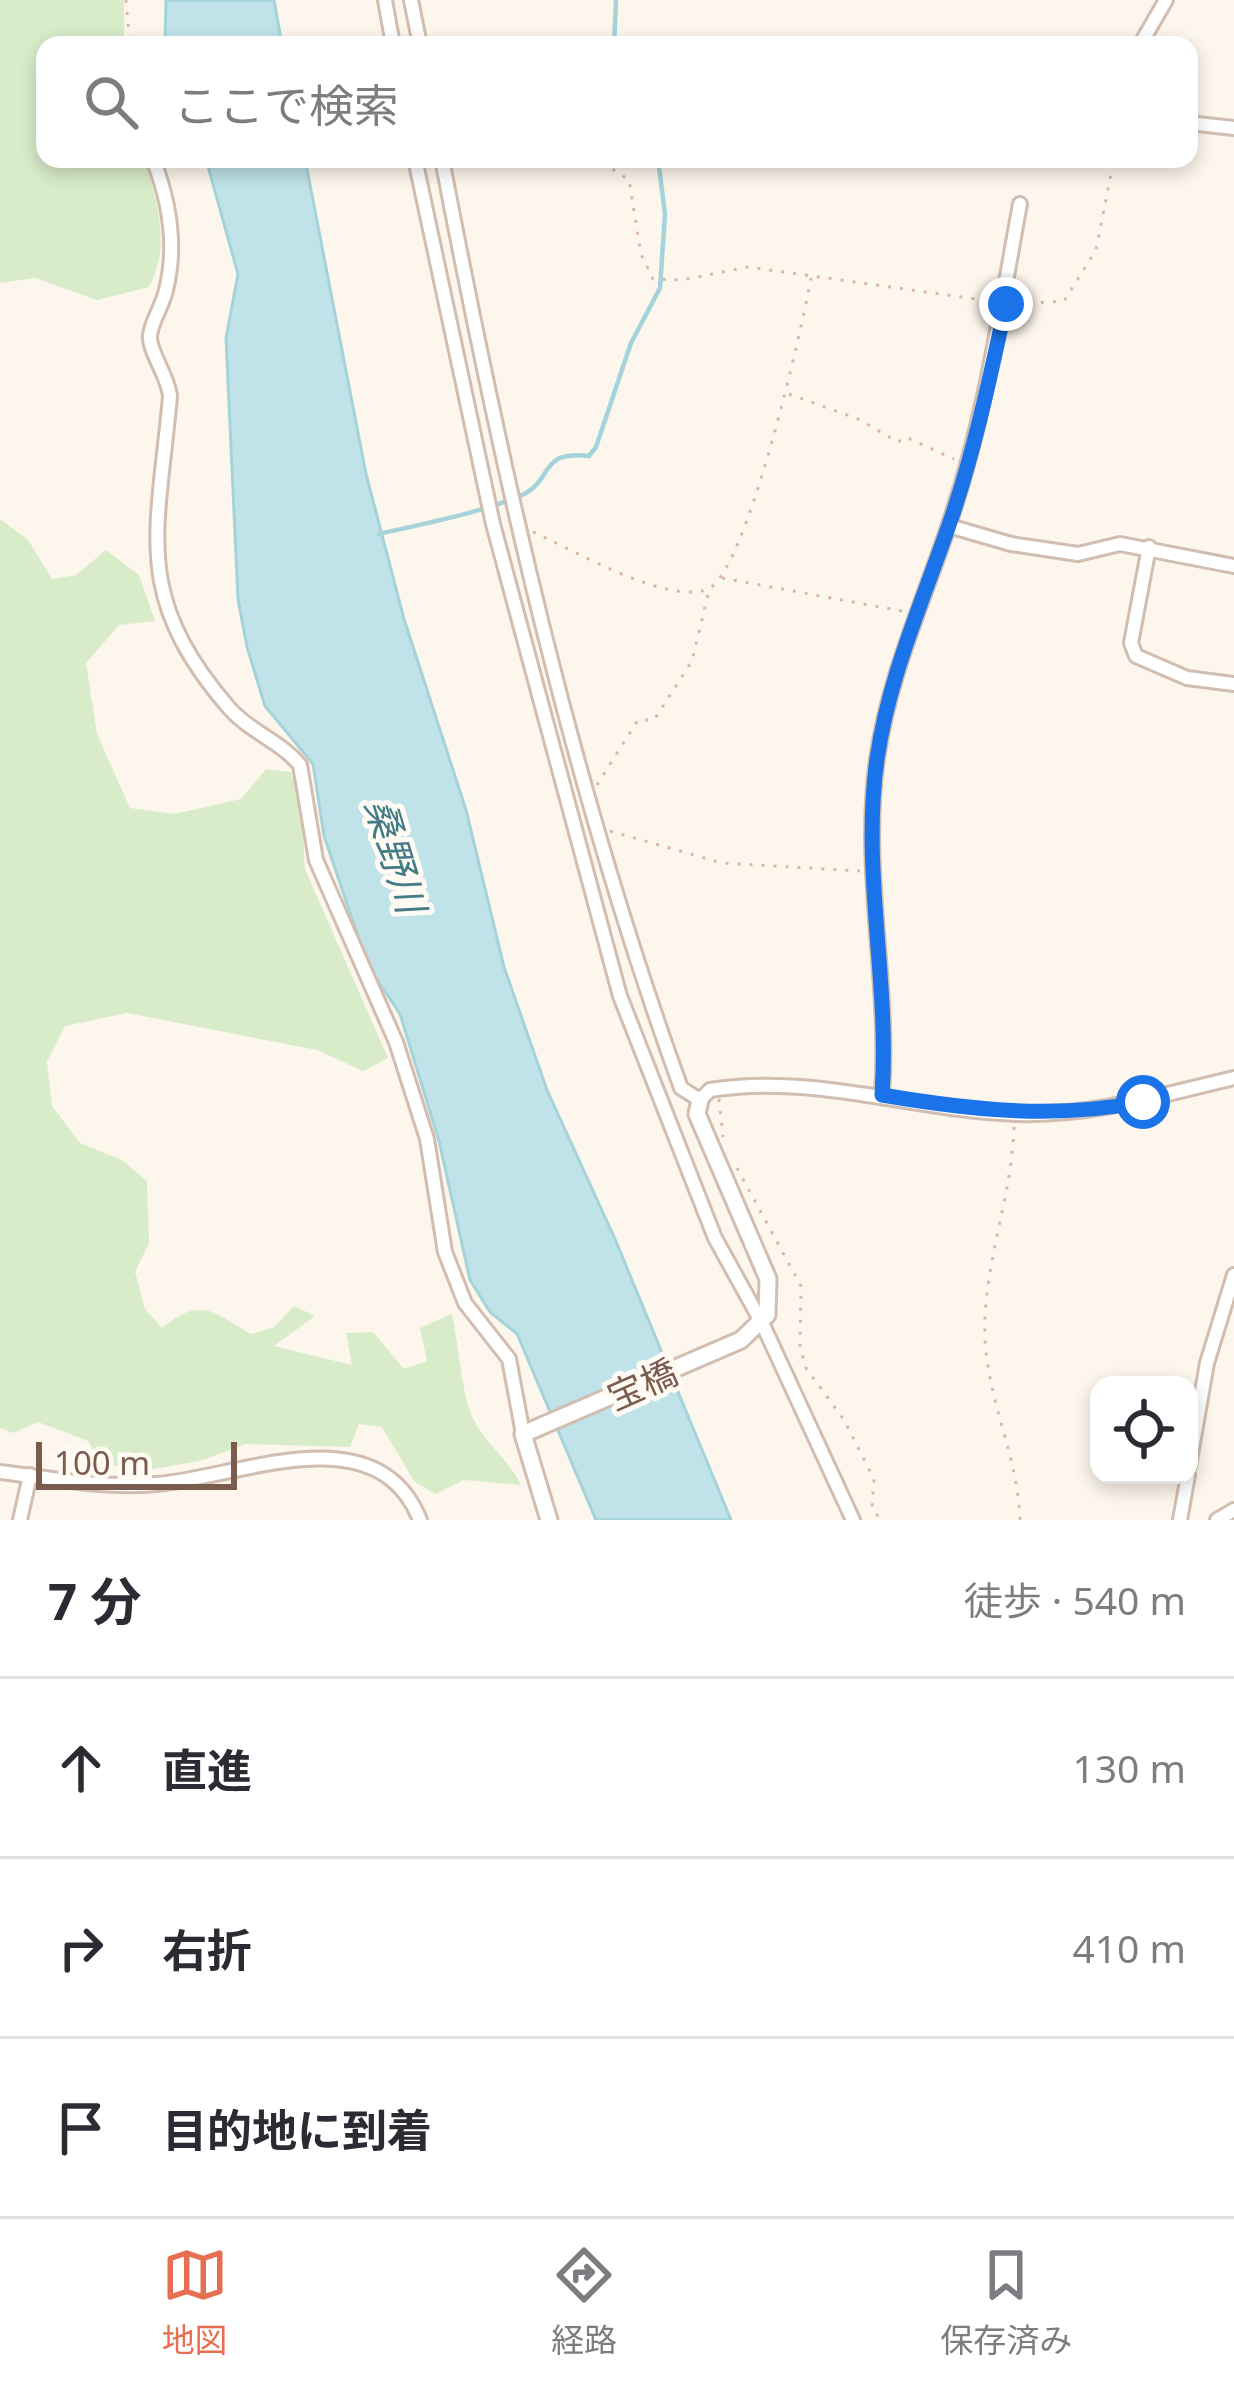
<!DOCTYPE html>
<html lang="ja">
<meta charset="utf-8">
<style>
:root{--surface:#fff;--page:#f2f2f3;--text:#2b2b33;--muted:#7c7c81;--line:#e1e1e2;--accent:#e76f51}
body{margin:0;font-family:"Noto Sans","Noto Sans JP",sans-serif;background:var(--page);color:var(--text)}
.controls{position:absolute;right:36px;bottom:36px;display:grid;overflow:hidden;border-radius:24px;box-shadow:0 6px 18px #0003}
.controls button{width:108px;height:108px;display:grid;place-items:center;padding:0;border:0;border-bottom:3px solid var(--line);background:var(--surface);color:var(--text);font:60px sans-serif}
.scale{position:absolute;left:36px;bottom:30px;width:201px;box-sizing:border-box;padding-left:12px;border:6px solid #7a5c4d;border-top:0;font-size:33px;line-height:42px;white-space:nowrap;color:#7a5c4d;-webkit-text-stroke:9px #fffaf3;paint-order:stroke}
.stop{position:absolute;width:36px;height:36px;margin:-27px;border:9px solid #1a73e8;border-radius:50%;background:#fff}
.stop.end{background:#1a73e8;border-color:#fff;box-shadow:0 3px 12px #0008}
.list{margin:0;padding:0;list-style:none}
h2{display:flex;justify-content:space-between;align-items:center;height:156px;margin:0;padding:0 48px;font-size:51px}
h2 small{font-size:39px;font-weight:400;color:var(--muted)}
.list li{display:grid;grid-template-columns:78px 1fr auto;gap:36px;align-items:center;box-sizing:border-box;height:180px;padding:0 48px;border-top:3px solid var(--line)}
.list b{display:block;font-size:45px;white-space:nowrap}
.list em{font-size:39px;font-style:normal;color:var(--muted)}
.icon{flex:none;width:66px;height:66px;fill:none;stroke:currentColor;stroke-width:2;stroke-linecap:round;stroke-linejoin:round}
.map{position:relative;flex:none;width:1234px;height:1520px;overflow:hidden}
.search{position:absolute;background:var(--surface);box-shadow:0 6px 18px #0003;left:36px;right:36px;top:36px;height:132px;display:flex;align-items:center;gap:30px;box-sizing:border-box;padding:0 42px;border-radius:24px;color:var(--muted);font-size:45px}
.sheet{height:696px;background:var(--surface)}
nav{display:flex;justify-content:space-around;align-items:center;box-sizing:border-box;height:168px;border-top:3px solid var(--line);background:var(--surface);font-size:33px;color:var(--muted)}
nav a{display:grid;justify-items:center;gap:6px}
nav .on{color:var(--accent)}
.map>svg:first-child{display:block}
.green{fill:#d8ecc9}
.water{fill:#bfe3e8;stroke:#a5d3da;stroke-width:3}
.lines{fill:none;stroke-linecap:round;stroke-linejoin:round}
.stream{stroke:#a5d3da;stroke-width:4.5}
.minor-casing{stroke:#d1beb0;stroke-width:18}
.tertiary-casing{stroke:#d1beb0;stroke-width:21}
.path{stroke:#d9b8a5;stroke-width:3;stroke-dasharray:3 9;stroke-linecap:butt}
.minor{stroke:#fff;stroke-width:12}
.tertiary{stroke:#fff;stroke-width:15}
.route{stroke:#1a73e8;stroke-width:15}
.labels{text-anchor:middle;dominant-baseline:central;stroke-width:10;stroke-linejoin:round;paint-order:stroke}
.street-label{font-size:36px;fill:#7a5c4d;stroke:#fffaf3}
.water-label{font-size:39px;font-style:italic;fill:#437c86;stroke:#fffaf3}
</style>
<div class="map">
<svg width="1234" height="1520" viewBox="0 0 1234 1520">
<rect width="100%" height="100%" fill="#fdf6ec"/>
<!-- green -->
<g class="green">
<path d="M 0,0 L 124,0 L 124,45 L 45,45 L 45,159 L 146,159 C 156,204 172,245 149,287 L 97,300 L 35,278 L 0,283 Z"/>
<path d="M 0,519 L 28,540 L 52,579 L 76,575 L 106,550 L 139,575 L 155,621 L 119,625 L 86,663 L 97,734 L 130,808 L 175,814 L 241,799 L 266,769 L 291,772 L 302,813 L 305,869 L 388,1058 L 363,1071 L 317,1050 L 127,1013 L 65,1026 L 47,1061 L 52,1106 L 80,1143 L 122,1160 L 147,1181 L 149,1243 L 135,1272 L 145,1309 L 162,1328 C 201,1296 212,1311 251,1334 L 274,1327 L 294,1306 L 315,1316 L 274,1346 L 352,1365 L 346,1333 L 373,1332 L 404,1369 L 427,1361 L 420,1328 L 452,1314 C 458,1341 462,1395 472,1416 C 484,1443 508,1458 521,1485 L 464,1480 L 435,1494 L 414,1481 L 382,1427 L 359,1424 L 350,1447 L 246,1444 L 200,1461 L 147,1470 L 101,1464 L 88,1441 L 38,1422 L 13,1433 L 0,1428 Z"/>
</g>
<!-- water -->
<g class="water">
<path d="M 166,0 L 274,0 L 282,45 L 165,45 Z"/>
<path d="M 206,159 L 305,159 L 366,474 L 404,619 L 466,810 L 504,967 L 547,1090 L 615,1239 L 731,1520 L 596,1520 L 517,1334 L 490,1312 L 470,1280 L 439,1141 L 400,1014 L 368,966 L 324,836 L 313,764 L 265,706 L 247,647 L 238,599 L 226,338 L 238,274 Z"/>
</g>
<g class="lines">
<!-- stream -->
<g class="stream">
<path d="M 614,45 L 616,0"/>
<path d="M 379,534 C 426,523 476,514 520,496 C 555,481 537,450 589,456 L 596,447 L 631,343 L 660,288 L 665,214 L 658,159"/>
</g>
<defs>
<g id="minor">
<path d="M 385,0 L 393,45"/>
<path d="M 411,0 L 420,45"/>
<path d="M 1140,45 L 1166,0"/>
<path d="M 1189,123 L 1234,128"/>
<path d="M 153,159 C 169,200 177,246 166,290 C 163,305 152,320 150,335 C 148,350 168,376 170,396 C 158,533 131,594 229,708 C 250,732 280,741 300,765 L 316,860 L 396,1042 L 427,1139 L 445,1252 L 465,1303 L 509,1359 L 523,1434"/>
<path d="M 415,159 L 493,524 L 620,996 L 715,1238 L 763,1325 L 853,1520"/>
<path d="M 442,159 C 502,473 572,787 681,1088 L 700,1100 L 710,1090 C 815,1073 914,1111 1018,1114 C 1094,1116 1161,1095 1234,1078"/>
<path d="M 949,526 L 1011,544 L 1078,554 L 1120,544 L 1234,566"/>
<path d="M 1149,547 L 1131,643 L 1136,656 L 1187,678 L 1234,684"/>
<path d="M 882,1095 C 890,983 861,871 877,759 C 889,675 923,603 949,524 C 985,419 1000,312 1020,204"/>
<path d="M 1189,1466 L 1207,1363 L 1234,1275"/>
<path d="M 0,1472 C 50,1478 105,1489 156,1484 C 238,1478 377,1412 420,1520"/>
<path d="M 20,1520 L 30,1475"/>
<path d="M 1180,1520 L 1188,1475"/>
<path d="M 1217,1520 L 1234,1510"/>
</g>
<path id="tertiary" d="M 549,1520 L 523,1434 L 741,1340 L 767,1315 L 768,1279 L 697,1114 L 700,1100"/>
</defs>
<!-- minor casing -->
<use href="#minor" class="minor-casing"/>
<!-- tertiary casing -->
<use href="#tertiary" class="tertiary-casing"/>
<!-- path -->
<g class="path">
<path d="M 126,0 L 130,45"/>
<path d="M 566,159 L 609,167 L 629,180 L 641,254 L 653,279 L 682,280 L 748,267 L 990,301"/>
<path d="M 1017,304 L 1064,301 L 1096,250 L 1114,159"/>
<path d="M 789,394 L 858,419 L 898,442 L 906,437 L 954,459"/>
<path d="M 533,532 C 574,550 662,603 706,590 C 746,578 803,324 811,278"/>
<path d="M 722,578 L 902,611"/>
<path d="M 597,785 L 638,720 L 654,720 L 692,661 L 709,590"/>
<path d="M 610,831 L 722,863 L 860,871"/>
<path d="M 719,1099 L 723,1137"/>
<path d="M 1014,1127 C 1012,1199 982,1267 985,1339 C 988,1402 1018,1456 1020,1520"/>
<path d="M 737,1168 L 801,1286 L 800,1347 L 806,1368 L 844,1420 L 874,1479 L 872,1508 L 881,1520"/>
</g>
<!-- minor -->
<use href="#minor" class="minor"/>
<!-- tertiary -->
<use href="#tertiary" class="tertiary"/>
</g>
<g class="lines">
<!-- route -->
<path class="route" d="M 1006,304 C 990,378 974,453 949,525 C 922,603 889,676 877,759 C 861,871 890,983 882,1095 C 971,1110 1053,1119 1143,1102"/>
</g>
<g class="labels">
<!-- street labels -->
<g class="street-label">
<text transform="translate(642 1384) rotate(-24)">宝橋</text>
</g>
<!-- water labels -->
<g class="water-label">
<text transform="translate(397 855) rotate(73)">桑野川</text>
</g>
</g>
</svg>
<div class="controls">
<button><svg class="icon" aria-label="locate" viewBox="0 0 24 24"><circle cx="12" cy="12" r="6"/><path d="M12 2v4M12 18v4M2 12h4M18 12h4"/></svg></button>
</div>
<div class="scale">100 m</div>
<div class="stop" style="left:1143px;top:1102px"></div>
<div class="stop end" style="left:1006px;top:304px"></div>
<div class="search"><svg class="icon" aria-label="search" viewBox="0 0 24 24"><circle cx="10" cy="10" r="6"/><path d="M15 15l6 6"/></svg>ここで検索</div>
</div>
<section class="sheet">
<h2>7 分<small>徒歩 · 540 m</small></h2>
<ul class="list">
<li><svg class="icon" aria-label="ahead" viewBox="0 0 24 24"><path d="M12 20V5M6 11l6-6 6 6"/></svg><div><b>直進</b></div><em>130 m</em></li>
<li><svg class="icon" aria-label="right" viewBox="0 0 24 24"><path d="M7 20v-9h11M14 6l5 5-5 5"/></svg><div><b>右折</b></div><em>410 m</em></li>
<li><svg class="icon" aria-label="arrive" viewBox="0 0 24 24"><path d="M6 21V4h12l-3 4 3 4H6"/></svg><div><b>目的地に到着</b></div></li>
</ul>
</section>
<nav>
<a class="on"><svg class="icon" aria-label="map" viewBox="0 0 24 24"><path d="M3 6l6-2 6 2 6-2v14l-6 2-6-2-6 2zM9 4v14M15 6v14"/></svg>地図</a>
<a><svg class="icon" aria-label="directions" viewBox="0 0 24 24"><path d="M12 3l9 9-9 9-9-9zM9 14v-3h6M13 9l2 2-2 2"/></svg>経路</a>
<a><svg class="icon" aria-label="saved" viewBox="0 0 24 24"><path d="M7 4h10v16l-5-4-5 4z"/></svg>保存済み</a>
</nav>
